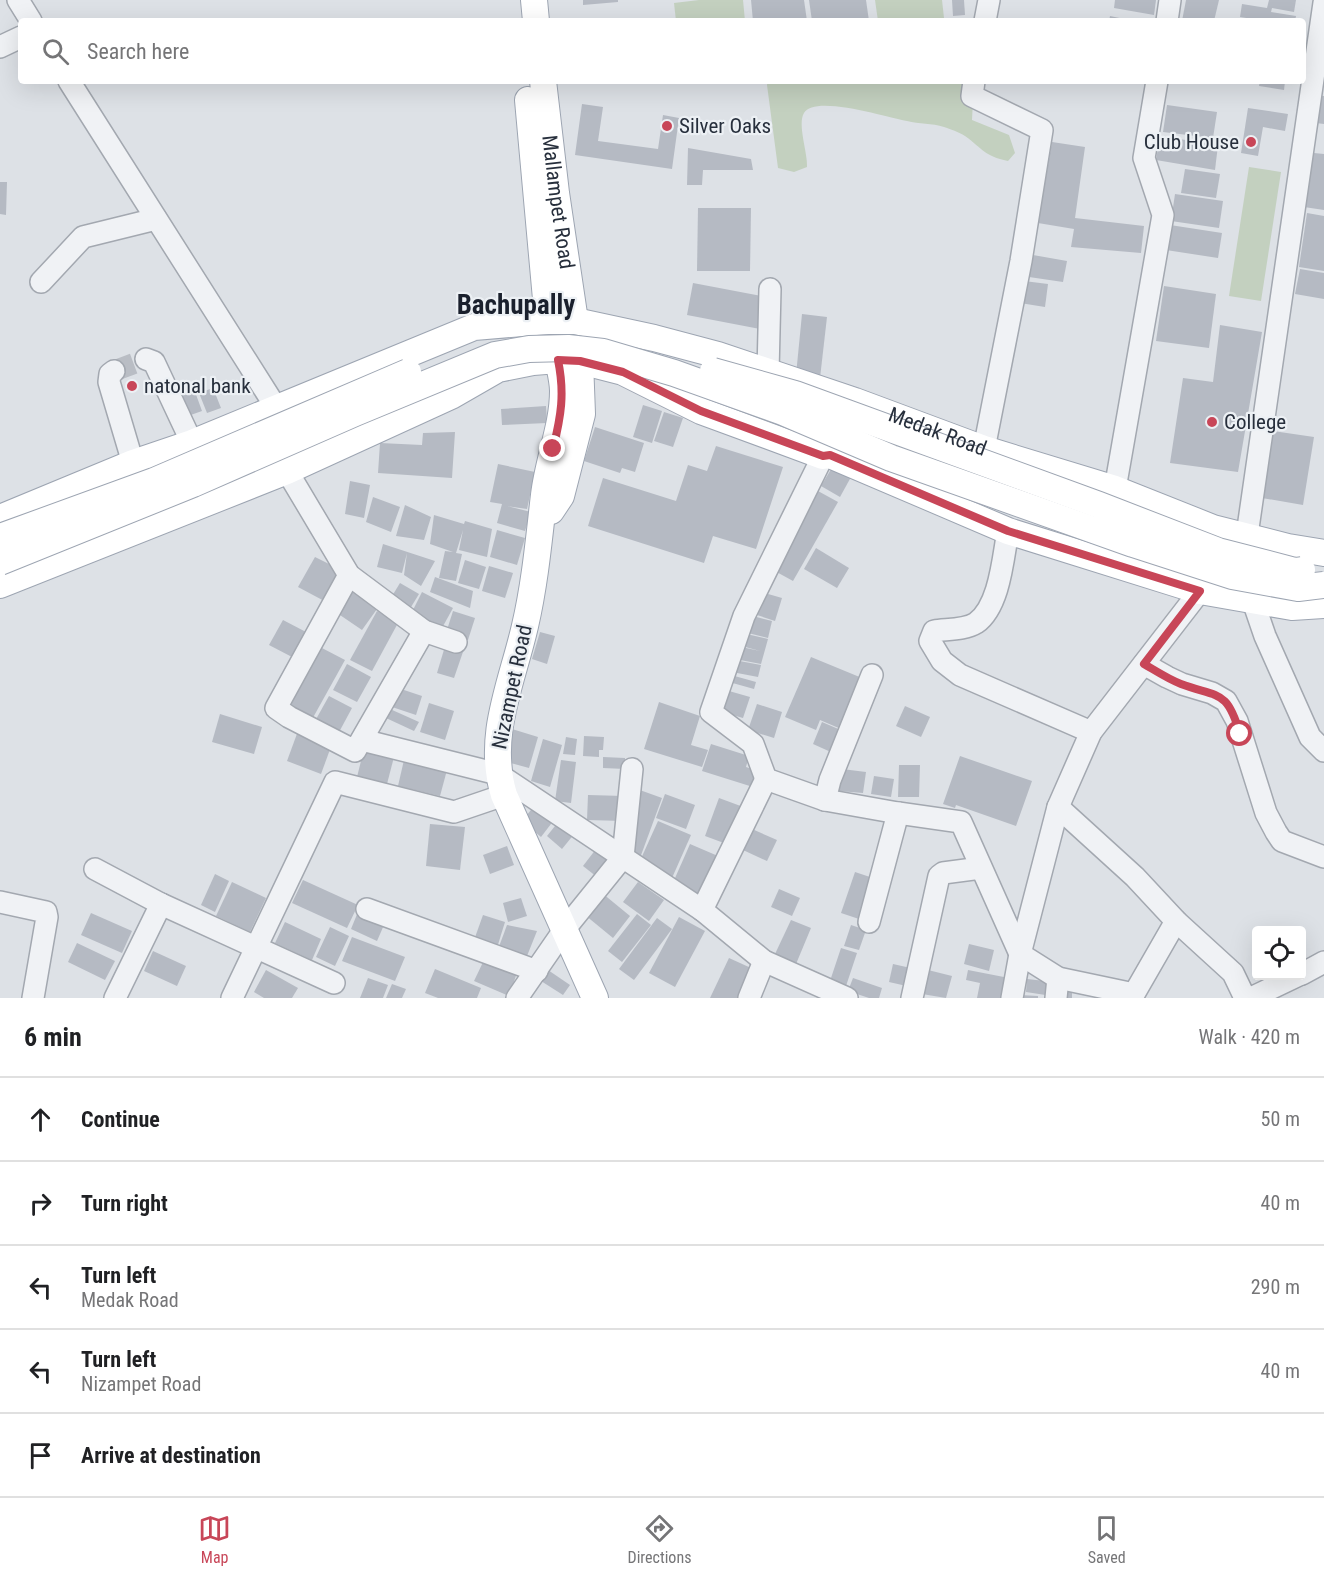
<!DOCTYPE html>
<meta charset="utf-8">
<style>
:root{--surface:#fff;--page:#f2f2f2;--text:#202124;--muted:#757577;--line:#e0e0e0;--accent:#c84658}
body{margin:0;font-family:"Roboto Condensed",sans-serif;background:var(--page);color:var(--text)}
.controls{position:absolute;right:18px;bottom:18px;display:grid;overflow:hidden;border-radius:6px;box-shadow:0 6px 24px #0002}
.controls button{width:54px;height:54px;display:grid;place-items:center;padding:0;border:0;border-bottom:2px solid var(--line);background:var(--surface);color:var(--text);font:30px sans-serif}
.stop{position:absolute;width:18px;height:18px;margin:-14px;border:4px solid #c84658;border-radius:50%;background:#fff}
.stop.end{background:#c84658;border-color:#fff;box-shadow:0 2px 6px #0008}
.list{margin:0;padding:0;list-style:none}
h2{display:flex;justify-content:space-between;align-items:center;height:78px;margin:0;padding:0 24px;font-size:26px}
h2 small{font-size:20px;font-weight:400;color:var(--muted)}
.list li{display:grid;grid-template-columns:39px 1fr auto;gap:18px;align-items:center;box-sizing:border-box;height:84px;padding:0 24px;border-top:2px solid var(--line)}
.list b{display:block;font-size:22px;white-space:nowrap}
.list p{margin:0;font-size:20px;white-space:nowrap;color:var(--muted)}
.list em{font-size:20px;font-style:normal;color:var(--muted)}
.icon{flex:none;width:33px;height:33px;fill:none;stroke:currentColor;stroke-width:2;stroke-linecap:round;stroke-linejoin:round}
.map{position:relative;flex:none;width:1324px;height:998px;overflow:hidden}
.search{position:absolute;background:var(--surface);box-shadow:0 6px 24px #0002;left:18px;right:18px;top:18px;height:66px;display:flex;align-items:center;gap:15px;box-sizing:border-box;padding:0 21px;border-radius:6px;color:var(--muted);font-size:22px}
.sheet{height:498px;background:var(--surface)}
nav{display:flex;justify-content:space-around;align-items:center;box-sizing:border-box;height:84px;border-top:2px solid var(--line);background:var(--surface);font-size:16px;color:var(--muted)}
nav a{display:grid;justify-items:center;gap:3px}
nav .on{color:var(--accent)}
.map>svg:first-child{display:block}
.green{fill:#c3d0bf}
.building{fill:#b5bac3}
.lines{fill:none;stroke-linecap:round;stroke-linejoin:round}
.minor-tunnel{stroke:#b9bdc4;stroke-width:21;stroke-dasharray:21 10;stroke-linecap:butt}
.minor-casing{stroke:#a3a8b0;stroke-width:24}
.major-casing{stroke:#9da5b2;stroke-width:28}
.minor{stroke:#f0f2f5;stroke-width:21}
.major{stroke:#fff;stroke-width:26}
.major-bridge-casing{stroke:#9da5b2;stroke-width:28;stroke-linecap:butt}
.major-bridge{stroke:#fff;stroke-width:26}
.route{stroke:#c84658;stroke-width:8}
.poi-dot{fill:#c84658;stroke:#ecf0f4;stroke-width:2}
.labels{text-anchor:middle;dominant-baseline:central;stroke-width:4.5;stroke-linejoin:round;paint-order:stroke}
.poi-label{font-size:21px;fill:#272f3c;stroke:#ecf0f4;text-anchor:start}
.street-label{font-size:21px;fill:#272f3c;stroke:#ecf0f4}
.district-label{font-size:27px;font-weight:bold;fill:#1a202d;stroke:#ecf0f4}
</style>
<div class="map">
<svg width="1324" height="998" viewBox="0 0 1324 998">
<rect width="100%" height="100%" fill="#dde1e6"/>
<!-- green -->
<g class="green">
<path d="M 699,0 L 743,0 L 745,21 L 676,21 L 674,3 Z"/>
<path d="M 875,0 L 942,0 L 944,18 L 922,21 L 878,21 Z"/>
<path d="M 768,81 L 974,81 L 972,120 L 1009,135 L 1015,153 L 1008,161 C 984,156 983,149 965,136 C 959,132 950,129 944,127 C 932,123 919,124 907,121 C 889,118 814,94 804,113 C 797,124 808,153 807,167 L 794,172 L 778,168 L 767,85 Z"/>
<path d="M 1249,167 L 1281,172 L 1261,301 L 1229,296 Z"/>
</g>
<!-- building -->
<g class="building">
<path d="M 583,0 L 618,0 L 618,2 L 583,5 Z"/>
<path d="M 751,0 L 804,0 L 807,21 L 753,21 Z"/>
<path d="M 809,0 L 866,0 L 869,21 L 812,21 Z"/>
<path d="M 952,0 L 964,0 L 965,15 L 953,16 Z"/>
<path d="M 1115,0 L 1156,0 L 1154,15 L 1114,8 Z"/>
<path d="M 1186,0 L 1219,0 L 1214,21 L 1182,21 Z"/>
<path d="M 1269,0 L 1296,0 L 1294,12 L 1272,8 L 1271,12 L 1296,16 L 1295,21 L 1265,21 L 1240,17 L 1242,4 L 1267,8 Z"/>
<path d="M 1110,16 L 1129,20 L 1129,21 L 1109,21 Z"/>
<path d="M 1260,81 L 1285,81 L 1284,90 L 1259,86 Z"/>
<path d="M 1321,96 L 1324,96 L 1324,124 L 1316,123 Z"/>
<path d="M 582,104 L 603,107 L 598,141 L 658,149 L 663,115 L 679,118 L 672,169 L 575,155 Z"/>
<path d="M 1167,105 L 1217,112 L 1213,138 L 1163,132 Z"/>
<path d="M 1248,108 L 1288,114 L 1285,131 L 1263,127 L 1258,156 L 1241,153 Z"/>
<path d="M 1160,136 L 1218,145 L 1215,170 L 1156,160 Z"/>
<path d="M 1052,142 L 1085,147 L 1075,218 L 1144,226 L 1141,253 L 1071,247 L 1074,229 L 1038,223 Z"/>
<path d="M 688,148 L 751,159 L 753,170 L 703,170 L 702,185 L 687,185 Z"/>
<path d="M 1314,153 L 1324,154 L 1324,210 L 1304,207 Z"/>
<path d="M 1185,169 L 1220,174 L 1216,198 L 1181,193 Z"/>
<path d="M 0,182 L 7,182 L 6,215 L 0,214 Z"/>
<path d="M 1175,194 L 1223,201 L 1219,228 L 1171,221 Z"/>
<path d="M 698,208 L 751,208 L 750,271 L 697,271 Z"/>
<path d="M 1307,213 L 1324,216 L 1324,271 L 1299,267 Z"/>
<path d="M 1170,225 L 1222,233 L 1218,258 L 1166,250 Z"/>
<path d="M 1033,255 L 1067,261 L 1063,282 L 1029,277 Z"/>
<path d="M 1300,269 L 1324,273 L 1324,299 L 1295,294 Z"/>
<path d="M 1024,281 L 1048,284 L 1045,307 L 1020,303 Z"/>
<path d="M 693,283 L 766,297 L 760,329 L 687,315 Z"/>
<path d="M 1164,286 L 1216,294 L 1209,348 L 1156,341 Z"/>
<path d="M 802,314 L 827,317 L 820,378 L 796,375 Z"/>
<path d="M 1220,325 L 1262,332 L 1238,472 L 1170,463 L 1183,378 L 1213,382 Z"/>
<path d="M 213,388 L 221,408 L 207,413 L 199,393 Z"/>
<path d="M 194,389 L 202,411 L 185,417 L 177,395 Z"/>
<path d="M 643,405 L 662,411 L 652,443 L 633,437 Z"/>
<path d="M 546,406 L 547,423 L 502,425 L 501,409 Z"/>
<path d="M 664,412 L 683,418 L 673,447 L 654,441 Z"/>
<path d="M 595,427 L 644,443 L 635,472 L 622,468 L 620,473 L 584,461 Z"/>
<path d="M 1273,431 L 1314,437 L 1303,505 L 1262,498 Z"/>
<path d="M 455,432 L 452,478 L 378,473 L 380,443 L 422,445 L 423,433 Z"/>
<path d="M 716,446 L 783,467 L 756,549 L 713,536 L 704,563 L 588,526 L 603,478 L 676,501 L 688,465 L 707,471 Z"/>
<path d="M 498,464 L 535,472 L 527,509 L 507,506 L 531,512 L 525,531 L 497,523 L 502,504 L 490,502 Z"/>
<path d="M 833,466 L 851,477 L 840,497 L 821,486 Z"/>
<path d="M 350,481 L 370,485 L 364,518 L 345,514 Z"/>
<path d="M 818,491 L 838,502 L 793,581 L 773,570 Z"/>
<path d="M 373,497 L 400,507 L 391,532 L 366,522 Z"/>
<path d="M 405,505 L 431,517 L 424,540 L 396,536 Z"/>
<path d="M 434,515 L 464,524 L 465,521 L 492,529 L 487,557 L 459,550 L 463,530 L 456,553 L 462,554 L 456,581 L 439,578 L 445,551 L 453,552 L 430,544 Z"/>
<path d="M 497,530 L 525,538 L 517,565 L 490,557 Z"/>
<path d="M 383,544 L 435,561 L 421,586 L 404,575 L 407,553 L 402,573 L 377,567 Z"/>
<path d="M 816,548 L 849,568 L 837,588 L 804,569 Z"/>
<path d="M 315,557 L 345,572 L 328,603 L 298,587 Z"/>
<path d="M 465,560 L 486,567 L 479,589 L 458,583 Z"/>
<path d="M 489,566 L 513,573 L 505,598 L 482,591 Z"/>
<path d="M 435,577 L 473,591 L 470,608 L 430,592 Z"/>
<path d="M 400,583 L 419,594 L 408,612 L 389,601 Z"/>
<path d="M 352,591 L 377,609 L 362,630 L 337,613 Z"/>
<path d="M 422,592 L 453,608 L 442,628 L 412,612 Z"/>
<path d="M 761,592 L 782,598 L 775,621 L 754,614 Z"/>
<path d="M 377,611 L 398,623 L 372,671 L 350,660 Z"/>
<path d="M 453,611 L 475,618 L 468,640 L 446,633 Z"/>
<path d="M 749,615 L 772,621 L 768,638 L 744,632 Z"/>
<path d="M 283,620 L 306,632 L 292,657 L 269,645 Z"/>
<path d="M 540,632 L 555,636 L 547,664 L 532,659 Z"/>
<path d="M 742,633 L 768,639 L 761,664 L 735,659 L 737,646 L 760,651 L 738,645 Z"/>
<path d="M 446,643 L 464,649 L 454,678 L 437,673 Z"/>
<path d="M 320,647 L 345,660 L 310,723 L 285,709 Z"/>
<path d="M 811,657 L 862,678 L 841,729 L 820,720 L 816,730 L 785,717 Z"/>
<path d="M 734,660 L 761,665 L 758,677 L 732,672 Z"/>
<path d="M 347,664 L 371,677 L 357,702 L 333,690 Z"/>
<path d="M 731,675 L 756,682 L 754,689 L 729,682 Z"/>
<path d="M 398,688 L 422,696 L 416,715 L 392,707 Z"/>
<path d="M 729,691 L 750,697 L 743,718 L 722,712 Z"/>
<path d="M 329,696 L 352,708 L 338,734 L 315,721 Z"/>
<path d="M 659,702 L 700,716 L 691,745 L 708,750 L 702,767 L 644,749 Z"/>
<path d="M 429,703 L 454,711 L 445,740 L 420,732 Z"/>
<path d="M 757,704 L 782,712 L 774,738 L 748,730 Z"/>
<path d="M 905,706 L 930,717 L 921,737 L 896,726 Z"/>
<path d="M 390,709 L 419,722 L 414,731 L 386,718 Z"/>
<path d="M 220,714 L 262,727 L 254,754 L 212,742 Z"/>
<path d="M 822,722 L 843,731 L 833,753 L 813,744 Z"/>
<path d="M 512,729 L 538,737 L 529,768 L 503,761 Z"/>
<path d="M 298,731 L 332,744 L 321,774 L 287,761 Z"/>
<path d="M 584,736 L 604,737 L 603,750 L 599,750 L 599,757 L 583,756 Z"/>
<path d="M 566,737 L 577,739 L 575,755 L 563,754 Z"/>
<path d="M 543,739 L 562,745 L 550,787 L 531,781 Z"/>
<path d="M 711,744 L 749,756 L 746,767 L 758,771 L 753,787 L 702,771 Z"/>
<path d="M 365,745 L 395,753 L 387,784 L 357,777 Z"/>
<path d="M 960,756 L 1032,781 L 1016,826 L 956,805 L 955,808 L 943,804 Z"/>
<path d="M 603,757 L 625,758 L 625,769 L 603,768 Z"/>
<path d="M 404,760 L 447,770 L 440,796 L 398,786 Z"/>
<path d="M 561,760 L 576,762 L 571,803 L 555,801 Z"/>
<path d="M 899,765 L 920,765 L 919,797 L 898,797 Z"/>
<path d="M 842,769 L 866,772 L 863,793 L 839,791 Z"/>
<path d="M 874,776 L 894,779 L 891,797 L 871,794 Z"/>
<path d="M 637,789 L 662,798 L 640,858 L 629,854 Z"/>
<path d="M 665,794 L 695,805 L 686,829 L 656,818 Z"/>
<path d="M 588,795 L 624,796 L 624,821 L 587,820 Z"/>
<path d="M 719,798 L 746,808 L 732,846 L 705,836 Z"/>
<path d="M 535,805 L 554,820 L 541,837 L 522,821 Z"/>
<path d="M 559,821 L 575,833 L 562,849 L 547,836 Z"/>
<path d="M 658,821 L 691,835 L 672,878 L 639,863 Z"/>
<path d="M 430,824 L 465,827 L 460,870 L 426,866 Z"/>
<path d="M 752,829 L 777,840 L 767,861 L 743,850 Z"/>
<path d="M 690,844 L 718,856 L 700,897 L 672,885 Z"/>
<path d="M 507,846 L 514,865 L 490,874 L 483,855 Z"/>
<path d="M 596,849 L 610,860 L 597,877 L 583,866 Z"/>
<path d="M 855,872 L 876,879 L 862,920 L 841,913 Z"/>
<path d="M 215,874 L 229,881 L 215,912 L 201,905 Z"/>
<path d="M 303,880 L 358,905 L 347,928 L 292,903 Z"/>
<path d="M 232,882 L 266,898 L 250,932 L 216,916 Z"/>
<path d="M 638,882 L 664,900 L 649,921 L 623,902 Z"/>
<path d="M 779,889 L 800,898 L 792,916 L 771,907 Z"/>
<path d="M 602,893 L 630,916 L 613,938 L 585,915 Z"/>
<path d="M 521,898 L 527,916 L 508,922 L 503,903 Z"/>
<path d="M 360,907 L 387,918 L 377,941 L 351,929 Z"/>
<path d="M 91,913 L 132,931 L 122,953 L 81,935 Z"/>
<path d="M 637,914 L 651,925 L 622,962 L 608,951 Z"/>
<path d="M 483,915 L 505,922 L 496,951 L 473,943 Z"/>
<path d="M 679,917 L 705,931 L 675,987 L 649,973 Z"/>
<path d="M 657,918 L 672,929 L 634,980 L 619,969 Z"/>
<path d="M 791,920 L 811,928 L 796,964 L 775,954 Z"/>
<path d="M 285,922 L 321,939 L 312,960 L 275,943 Z"/>
<path d="M 507,925 L 537,931 L 525,961 L 497,952 Z"/>
<path d="M 851,925 L 866,930 L 859,950 L 844,946 Z"/>
<path d="M 330,927 L 349,936 L 335,966 L 316,957 Z"/>
<path d="M 352,937 L 405,957 L 395,981 L 342,961 Z"/>
<path d="M 77,943 L 115,961 L 105,980 L 68,962 Z"/>
<path d="M 969,944 L 994,950 L 989,971 L 964,964 Z"/>
<path d="M 841,948 L 857,953 L 845,989 L 829,984 Z"/>
<path d="M 153,951 L 186,966 L 177,986 L 144,971 Z"/>
<path d="M 485,958 L 519,967 L 509,996 L 474,981 Z"/>
<path d="M 729,958 L 751,968 L 737,998 L 710,998 Z"/>
<path d="M 893,964 L 915,969 L 911,987 L 889,982 Z"/>
<path d="M 435,969 L 481,988 L 477,998 L 438,998 L 425,993 Z"/>
<path d="M 266,970 L 298,988 L 292,998 L 264,998 L 254,992 Z"/>
<path d="M 548,970 L 570,985 L 563,995 L 541,981 Z"/>
<path d="M 928,970 L 952,976 L 946,998 L 922,994 Z"/>
<path d="M 968,970 L 1009,978 L 1004,998 L 977,998 L 980,983 L 966,980 Z"/>
<path d="M 368,978 L 388,985 L 383,998 L 360,998 Z"/>
<path d="M 853,978 L 882,988 L 879,998 L 869,998 L 848,991 Z"/>
<path d="M 1027,979 L 1054,982 L 1052,996 L 1026,992 Z"/>
<path d="M 392,984 L 406,989 L 402,998 L 386,998 Z"/>
<path d="M 1060,990 L 1072,991 L 1072,998 L 1059,998 Z"/>
<path d="M 1020,995 L 1038,996 L 1038,998 L 1019,998 Z"/>
</g>
<g class="lines">
<!-- minor-tunnel -->
<path class="minor-tunnel" d="M 114,371 L 146,359"/>
<defs>
<g id="minor">
<path d="M 18,0 L 31,21"/>
<path d="M 985,21 L 989,0"/>
<path d="M 1167,21 L 1170,0"/>
<path d="M 0,47 L 21,37"/>
<path d="M 69,81 L 277,409"/>
<path d="M 974,81 L 972,96 L 1042,130 L 1021,261 L 984,449"/>
<path d="M 41,282 L 83,237 L 156,219"/>
<path d="M 146,359 L 154,362 L 192,443"/>
<path d="M 114,371 L 110,374 L 109,382 L 133,463"/>
<path d="M 764,386 L 768,372 L 770,289"/>
<path d="M 823,456 L 744,616 L 711,712 L 753,744 L 766,779 L 825,800 L 898,813 L 961,822 L 1020,954 L 1058,978 L 1134,994 L 1176,921"/>
<path d="M 287,471 L 349,575 L 424,631 L 456,642"/>
<path d="M 1115,489 L 1163,215 L 1144,158 L 1157,81"/>
<path d="M 1008,531 C 1003,557 1000,606 976,623 C 965,630 946,629 934,631 L 930,641 L 942,661 L 960,675 L 1091,732"/>
<path d="M 1247,535 L 1324,3"/>
<path d="M 349,575 L 276,708 L 289,717 L 355,751 L 424,631"/>
<path d="M 1253,601 L 1265,636 L 1310,737 L 1324,751"/>
<path d="M 1144,664 L 1167,677 L 1182,684 L 1212,693 L 1226,701 L 1237,721 L 1266,813 L 1276,832 L 1282,841 L 1324,857"/>
<path d="M 362,740 L 498,774 L 702,910 L 764,961 L 847,998"/>
<path d="M 825,800 L 830,780 L 872,675"/>
<path d="M 1058,807 L 1135,877 L 1176,921 L 1233,973 L 1245,998"/>
<path d="M 95,869 L 161,904 L 334,983"/>
<path d="M 0,902 L 46,912 L 47,917 L 33,998"/>
<path d="M 367,909 L 537,971"/>
<path d="M 702,910 L 766,779"/>
<path d="M 869,922 L 898,813"/>
<path d="M 1302,974 L 1324,962"/>
<path d="M 115,998 L 161,904"/>
<path d="M 232,998 L 335,782 L 454,812 L 504,795"/>
<path d="M 517,998 L 564,930 L 623,857 L 632,769"/>
<path d="M 749,998 L 764,961"/>
<path d="M 912,998 L 939,876 L 943,873 L 981,868"/>
<path d="M 1012,998 L 1020,954 L 1058,807 L 1091,732 L 1200,591"/>
<path d="M 1056,998 L 1058,978"/>
<path d="M 1251,998 L 1299,975"/>
</g>
<g id="major">
<path d="M 534,0 L 536,21"/>
<path id="s1" d="M 543,81 L 556,193 L 575,321"/>
<path d="M 528,100 L 548,321"/>
<path d="M 558,360 C 560,370 563,381 563,391 C 563,426 548,460 544,495 C 539,538 535,583 525,626 C 512,683 486,736 504,795 L 595,998"/>
<path d="M 551,511 L 561,496 L 582,414 L 580,361"/>
<path id="s2" d="M 0,518 L 133,463 L 192,443 L 474,327 L 548,321 L 575,321 L 654,338 L 718,355 L 855,401 L 984,449 L 1115,489 L 1213,528 L 1288,547 L 1324,553"/>
<path d="M 0,585 L 287,471 L 451,396 L 498,369 L 533,362 L 558,360 L 580,361 L 623,372 L 701,411 L 823,456 L 830,455 L 1008,531 L 1200,591 L 1292,607 L 1324,605"/>
</g>
</defs>
<!-- minor casing -->
<use href="#minor" class="minor-casing"/>
<!-- major casing -->
<use href="#major" class="major-casing"/>
<!-- minor -->
<use href="#minor" class="minor"/>
<!-- major -->
<use href="#major" class="major"/>
<defs>
<g id="major-bridge">
<path d="M 713,371 L 795,394 L 1099,505 L 1218,551 L 1295,571 L 1302,570"/>
<path d="M 0,537 L 154,481 L 408,372"/>
<path d="M 0,562 L 193,484 L 355,413 L 495,355 L 529,349 L 568,348 L 603,352 L 674,373 L 783,412 L 891,458 L 1133,544 L 1232,576 L 1298,588 L 1324,585"/>
</g>
</defs>
<!-- major-bridge casing -->
<use href="#major-bridge" class="major-bridge-casing"/>
<!-- major-bridge -->
<use href="#major-bridge" class="major-bridge"/>
</g>
<g class="lines">
<!-- route -->
<path class="route" d="M 553,449 C 561,416 565,394 558,360 L 580,361 L 623,372 L 701,411 L 823,456 L 830,455 L 1008,531 L 1200,591 L 1144,664 C 1156,671 1168,679 1181,684 C 1219,698 1227,689 1240,734"/>
</g>
<!-- markers -->
<g class="poi-dot">
<circle cx="667" cy="126" r="6"/>
<circle cx="1251" cy="142" r="6"/>
<circle cx="132" cy="386" r="6"/>
<circle cx="1212" cy="422" r="6"/>
</g>
<g class="labels">
<!-- poi labels -->
<g class="poi-label">
<text x="679" y="126">Silver Oaks</text>
<text x="1239" y="142" text-anchor="end">Club House</text>
<text x="144" y="386">natonal bank</text>
<text x="1224" y="422">College</text>
</g>
<!-- street labels -->
<g class="street-label">
<text stroke="none"><textPath href="#s1" startOffset="122">Mallampet Road</textPath></text>
<text stroke="none"><textPath href="#s2" startOffset="992">Medak Road</textPath></text>
<text transform="translate(512 687) rotate(-78)">Nizampet Road</text>
</g>
<!-- district labels -->
<g class="district-label">
<text x="516" y="305">Bachupally</text>
</g>
</g>
</svg>
<div class="controls">
<button><svg class="icon" aria-label="locate" viewBox="0 0 24 24"><circle cx="12" cy="12" r="6"/><path d="M12 2v4M12 18v4M2 12h4M18 12h4"/></svg></button>
</div>
<div class="stop" style="left:1240px;top:734px"></div>
<div class="stop end" style="left:553px;top:449px"></div>
<div class="search"><svg class="icon" aria-label="search" viewBox="0 0 24 24"><circle cx="10" cy="10" r="6"/><path d="M15 15l6 6"/></svg>Search here</div>
</div>
<section class="sheet">
<h2>6 min<small>Walk · 420 m</small></h2>
<ul class="list">
<li><svg class="icon" aria-label="ahead" viewBox="0 0 24 24"><path d="M12 20V5M6 11l6-6 6 6"/></svg><div><b>Continue</b></div><em>50 m</em></li>
<li><svg class="icon" aria-label="right" viewBox="0 0 24 24"><path d="M7 20v-9h11M14 6l5 5-5 5"/></svg><div><b>Turn right</b></div><em>40 m</em></li>
<li><svg class="icon" aria-label="left" viewBox="0 0 24 24"><path d="M17 20v-9H6M10 6l-5 5 5 5"/></svg><div><b>Turn left</b><p>Medak Road</p></div><em>290 m</em></li>
<li><svg class="icon" aria-label="left" viewBox="0 0 24 24"><path d="M17 20v-9H6M10 6l-5 5 5 5"/></svg><div><b>Turn left</b><p>Nizampet Road</p></div><em>40 m</em></li>
<li><svg class="icon" aria-label="arrive" viewBox="0 0 24 24"><path d="M6 21V4h12l-3 4 3 4H6"/></svg><div><b>Arrive at destination</b></div></li>
</ul>
</section>
<nav>
<a class="on"><svg class="icon" aria-label="map" viewBox="0 0 24 24"><path d="M3 6l6-2 6 2 6-2v14l-6 2-6-2-6 2zM9 4v14M15 6v14"/></svg>Map</a>
<a><svg class="icon" aria-label="directions" viewBox="0 0 24 24"><path d="M12 3l9 9-9 9-9-9zM9 14v-3h6M13 9l2 2-2 2"/></svg>Directions</a>
<a><svg class="icon" aria-label="saved" viewBox="0 0 24 24"><path d="M7 4h10v16l-5-4-5 4z"/></svg>Saved</a>
</nav>
